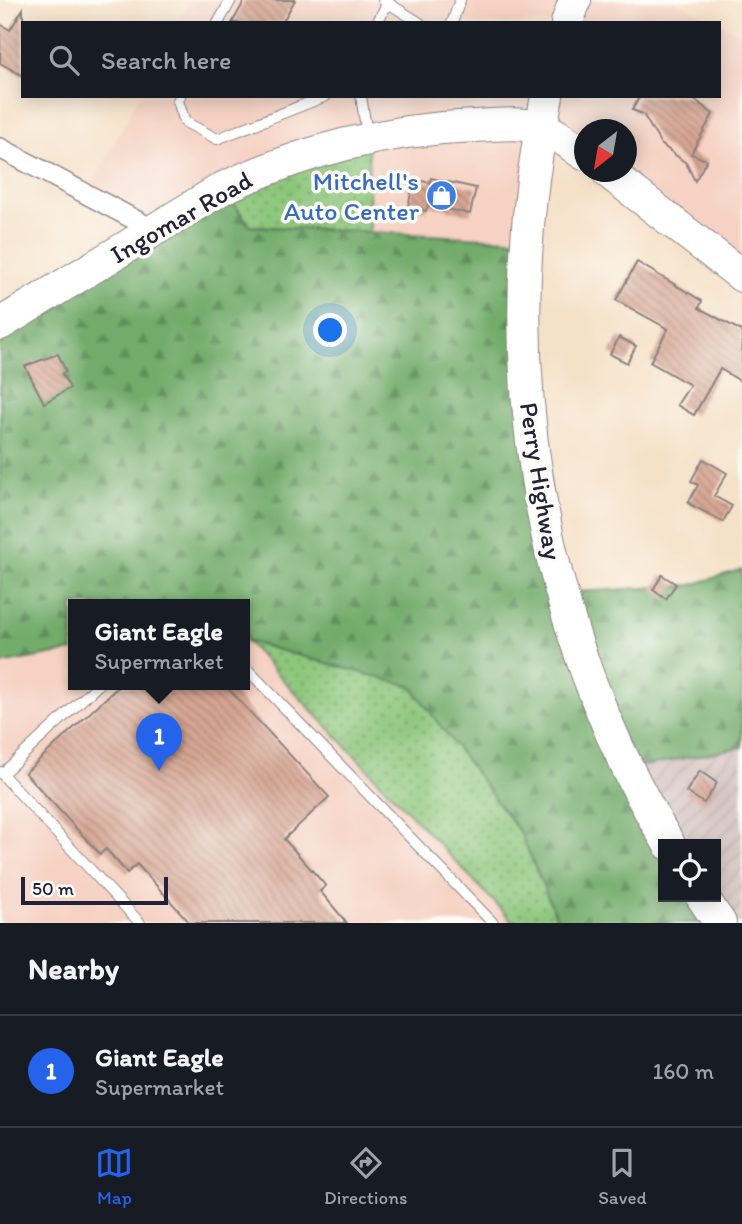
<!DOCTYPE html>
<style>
:root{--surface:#171b24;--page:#20242c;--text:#f1f3f6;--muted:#9ea1a6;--line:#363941;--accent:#2563eb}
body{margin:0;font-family:Itim,sans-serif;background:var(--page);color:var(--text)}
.controls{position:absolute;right:21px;bottom:21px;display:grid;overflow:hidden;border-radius:0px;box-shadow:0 4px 18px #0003}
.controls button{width:63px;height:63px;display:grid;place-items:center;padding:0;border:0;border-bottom:2px solid var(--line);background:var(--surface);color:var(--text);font:35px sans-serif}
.compass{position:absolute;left:574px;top:119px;width:63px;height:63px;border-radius:50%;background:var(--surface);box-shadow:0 4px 18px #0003;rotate:211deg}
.scale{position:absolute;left:21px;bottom:18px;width:147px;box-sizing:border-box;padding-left:7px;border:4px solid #22223b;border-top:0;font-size:19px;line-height:24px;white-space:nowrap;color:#22223b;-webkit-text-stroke:5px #fdfcf7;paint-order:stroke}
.you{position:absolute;left:331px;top:331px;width:24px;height:24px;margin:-18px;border:5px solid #fff;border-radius:50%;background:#1a73e8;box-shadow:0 0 0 10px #1a73e833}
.badge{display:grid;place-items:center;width:46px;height:46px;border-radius:50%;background:var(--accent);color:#fff;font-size:23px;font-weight:700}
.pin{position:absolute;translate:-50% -58px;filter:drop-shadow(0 2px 4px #0008)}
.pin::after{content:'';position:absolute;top:37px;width:24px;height:21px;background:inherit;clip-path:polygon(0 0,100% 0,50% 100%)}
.popup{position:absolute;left:68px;top:599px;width:182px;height:91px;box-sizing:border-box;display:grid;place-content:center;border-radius:0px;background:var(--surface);filter:drop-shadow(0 2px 5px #0005);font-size:23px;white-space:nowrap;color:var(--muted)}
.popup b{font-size:26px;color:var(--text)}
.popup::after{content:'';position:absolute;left:50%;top:100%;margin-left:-14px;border:14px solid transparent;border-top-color:var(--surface)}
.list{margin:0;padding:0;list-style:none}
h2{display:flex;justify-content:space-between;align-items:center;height:91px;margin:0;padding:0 28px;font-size:30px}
h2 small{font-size:23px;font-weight:400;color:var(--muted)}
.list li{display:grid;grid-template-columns:46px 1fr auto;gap:21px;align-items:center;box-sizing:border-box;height:112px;padding:0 28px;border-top:2px solid var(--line)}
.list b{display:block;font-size:26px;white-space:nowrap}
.list p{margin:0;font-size:23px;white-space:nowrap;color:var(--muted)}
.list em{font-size:23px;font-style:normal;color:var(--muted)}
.icon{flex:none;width:38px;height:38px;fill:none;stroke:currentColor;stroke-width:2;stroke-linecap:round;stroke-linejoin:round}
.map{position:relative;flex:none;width:742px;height:923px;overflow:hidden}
.search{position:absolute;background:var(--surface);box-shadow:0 4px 18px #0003;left:21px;right:21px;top:21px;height:77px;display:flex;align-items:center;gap:18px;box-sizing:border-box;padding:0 24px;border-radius:0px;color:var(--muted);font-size:26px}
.sheet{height:203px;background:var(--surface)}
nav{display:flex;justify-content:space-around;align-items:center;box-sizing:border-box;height:98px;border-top:2px solid var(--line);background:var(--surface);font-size:19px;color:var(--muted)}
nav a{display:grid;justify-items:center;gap:4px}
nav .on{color:var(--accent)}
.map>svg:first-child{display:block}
.built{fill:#f5d2c3}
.industrial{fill:url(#industrial-furrows)}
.grass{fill:url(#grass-dots);stroke:#58745b;stroke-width:2}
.forest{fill:url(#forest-firs);stroke:#4a6653;stroke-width:2}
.building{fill:url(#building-back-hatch)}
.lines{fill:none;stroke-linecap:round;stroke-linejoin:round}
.service-casing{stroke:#8c8282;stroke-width:12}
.minor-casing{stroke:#8c8282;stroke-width:22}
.primary-casing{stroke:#8c8282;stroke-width:34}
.service{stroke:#fff;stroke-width:10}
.minor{stroke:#fff;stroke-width:19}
.primary{stroke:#fff;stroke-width:32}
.labels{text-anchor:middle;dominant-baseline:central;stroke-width:7;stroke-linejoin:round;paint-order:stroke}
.shop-label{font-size:26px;fill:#366cbe;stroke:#fdfcf7;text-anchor:end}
.street-label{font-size:26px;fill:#22223b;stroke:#fdfcf7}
</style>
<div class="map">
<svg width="742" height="923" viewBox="0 0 742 923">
<defs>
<pattern id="industrial-furrows" width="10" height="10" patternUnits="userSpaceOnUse" patternTransform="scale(1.75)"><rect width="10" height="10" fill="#d1bfbd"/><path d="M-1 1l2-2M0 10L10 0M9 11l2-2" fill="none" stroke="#b3a4a3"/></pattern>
<pattern id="grass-dots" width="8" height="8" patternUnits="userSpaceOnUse" patternTransform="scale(1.75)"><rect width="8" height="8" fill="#8dc67b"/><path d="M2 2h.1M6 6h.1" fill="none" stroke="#73a066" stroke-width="1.8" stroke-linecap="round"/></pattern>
<pattern id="forest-firs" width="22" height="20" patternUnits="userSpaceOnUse" patternTransform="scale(1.75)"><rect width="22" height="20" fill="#72ab6b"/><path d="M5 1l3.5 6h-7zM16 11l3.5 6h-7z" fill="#5d8b59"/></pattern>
<pattern id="building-back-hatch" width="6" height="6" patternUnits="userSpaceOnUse" patternTransform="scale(1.75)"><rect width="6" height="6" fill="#d7a693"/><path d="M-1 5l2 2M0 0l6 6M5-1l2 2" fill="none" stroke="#ae8779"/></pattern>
</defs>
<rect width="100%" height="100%" fill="#fdfcf7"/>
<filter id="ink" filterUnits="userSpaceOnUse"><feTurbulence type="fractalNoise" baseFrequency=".0143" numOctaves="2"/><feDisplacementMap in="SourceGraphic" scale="14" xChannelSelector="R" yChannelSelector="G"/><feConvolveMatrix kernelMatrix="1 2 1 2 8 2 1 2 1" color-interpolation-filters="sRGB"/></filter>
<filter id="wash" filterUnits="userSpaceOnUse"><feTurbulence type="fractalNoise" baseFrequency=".00686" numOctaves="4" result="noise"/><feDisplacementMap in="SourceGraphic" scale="28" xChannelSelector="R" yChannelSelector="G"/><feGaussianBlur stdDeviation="1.57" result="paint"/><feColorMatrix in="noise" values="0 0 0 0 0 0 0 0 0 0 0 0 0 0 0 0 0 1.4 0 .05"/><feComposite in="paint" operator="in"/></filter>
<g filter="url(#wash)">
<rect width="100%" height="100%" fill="#f5e1c8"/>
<!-- built -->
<g class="built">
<path d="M 190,0 L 673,0 L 719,23 L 178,23 Z"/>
<path d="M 719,23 L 742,34 L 742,276 L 626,172 L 626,130 L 584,130 L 584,154 L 541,128 L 526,240 L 370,232 L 368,138 L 154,230 L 87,195 L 139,96 L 719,96 Z"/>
<path d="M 245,640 L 424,827 L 514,923 L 0,923 L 0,664 L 73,651 L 73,685 L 245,685 Z"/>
</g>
<!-- industrial -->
<path class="industrial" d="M 742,747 L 742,923 L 720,923 L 716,897 L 716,844 L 669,844 L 628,769 Z"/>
<!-- grass -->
<g class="grass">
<path d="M 368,137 L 370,232 L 250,226 L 223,188 Z"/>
<path d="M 246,641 L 411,686 L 521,834 L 559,923 L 514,923 Z"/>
</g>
<!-- forest -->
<path class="forest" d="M 223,188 L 250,226 L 526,240 L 560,593 L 691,585 L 742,569 L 742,747 L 629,769 L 663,844 L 663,897 L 702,897 L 720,923 L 559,923 L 521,834 L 411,686 L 246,641 L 245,605 L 196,605 L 188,601 L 179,605 L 73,605 L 73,651 L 0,664 L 0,324 Z"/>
<g id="blocks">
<!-- building -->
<g class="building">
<path d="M 245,0 L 295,0 L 282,23 L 232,23 Z"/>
<path d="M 23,9 L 23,76 L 0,63 L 0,24 L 10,30 Z"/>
<path d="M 640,96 L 690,96 L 713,114 L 691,154 L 707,160 L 695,181 L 686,163 L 661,144 L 643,114 L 632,110 Z"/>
<path d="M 431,178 L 476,188 L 470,214 L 428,205 L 426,211 L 408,207 L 414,179 L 430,183 Z"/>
<path d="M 637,262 L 702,301 L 699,308 L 742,331 L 742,382 L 720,369 L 694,415 L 677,405 L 690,385 L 650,362 L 668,329 L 616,300 Z"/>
<path d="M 619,337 L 636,346 L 627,363 L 610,354 Z"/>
<path d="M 58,354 L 66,372 L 62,374 L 70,388 L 44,403 L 25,366 Z"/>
<path d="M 703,459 L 727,473 L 714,496 L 732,506 L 723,522 L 688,503 L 698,485 L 691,481 Z"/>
<path d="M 662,575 L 676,584 L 666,599 L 653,590 Z"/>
<path d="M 120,685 L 225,685 L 329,797 L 284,839 L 326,886 L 320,891 L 347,923 L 190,923 L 137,864 L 127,873 L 106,849 L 100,854 L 25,773 Z"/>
<path d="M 700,771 L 717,783 L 704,803 L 686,792 Z"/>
</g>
</g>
</g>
<g filter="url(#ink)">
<use href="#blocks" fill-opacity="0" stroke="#8c8282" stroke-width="2"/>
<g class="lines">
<defs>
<g id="service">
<path d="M 383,0 L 420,23"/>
<path d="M 218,23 L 231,0"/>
<path d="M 377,23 L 389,0"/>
<path d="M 452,23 L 460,0"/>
<path d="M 180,96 L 178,101 L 185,122 L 217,139 L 326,96"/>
<path d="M 361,96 L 367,134"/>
<path d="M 245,667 L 493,923"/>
<path d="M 0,772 L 140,923"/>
<path d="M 2,774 L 98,685"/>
</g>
<path id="minor" d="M 0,148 L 154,230"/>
<g id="primary">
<path d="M 567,23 L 575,0"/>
<path d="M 547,96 C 494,352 534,620 669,844"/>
<path d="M 608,172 L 742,276"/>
<path d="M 0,324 L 223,188 C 304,151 385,129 475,126 C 496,125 518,122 539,127 C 554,131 571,145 584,154"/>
<path d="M 702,897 L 720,923"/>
</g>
</defs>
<!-- service casing -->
<use href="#service" class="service-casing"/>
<!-- minor casing -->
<use href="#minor" class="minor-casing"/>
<!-- primary casing -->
<use href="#primary" class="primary-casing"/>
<!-- service -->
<use href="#service" class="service"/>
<!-- minor -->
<use href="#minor" class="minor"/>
<!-- primary -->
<use href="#primary" class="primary"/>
</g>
</g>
<!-- icons -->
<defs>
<symbol id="shop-disc" viewBox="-11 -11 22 22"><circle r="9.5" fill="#3f7fe0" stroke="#fdfcf7"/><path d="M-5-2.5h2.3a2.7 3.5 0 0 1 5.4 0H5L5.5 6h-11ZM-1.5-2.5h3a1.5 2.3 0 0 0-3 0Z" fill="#fff"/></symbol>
</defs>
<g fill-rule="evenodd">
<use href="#shop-disc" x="424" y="178" width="35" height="35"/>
</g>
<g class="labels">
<!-- shop labels -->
<g class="shop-label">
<text x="419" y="181">Mitchell's<tspan x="419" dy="30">Auto Center</tspan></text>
</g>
<!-- street labels -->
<g class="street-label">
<text transform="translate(181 217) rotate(-30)">Ingomar Road</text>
<text transform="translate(541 481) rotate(81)">Perry Highway</text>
</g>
</g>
</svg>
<div class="controls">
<button><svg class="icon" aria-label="locate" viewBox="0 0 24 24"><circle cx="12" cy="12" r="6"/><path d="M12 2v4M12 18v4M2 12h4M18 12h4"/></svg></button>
</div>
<svg class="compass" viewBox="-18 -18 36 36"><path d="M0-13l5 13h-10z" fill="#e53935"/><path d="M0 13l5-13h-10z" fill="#9ea1a6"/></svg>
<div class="scale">50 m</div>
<div class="you"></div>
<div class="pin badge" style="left:159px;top:771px">1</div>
<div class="popup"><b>Giant Eagle</b>Supermarket</div>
<div class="search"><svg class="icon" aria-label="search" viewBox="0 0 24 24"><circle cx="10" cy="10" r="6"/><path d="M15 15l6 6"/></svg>Search here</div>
</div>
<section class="sheet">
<h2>Nearby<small></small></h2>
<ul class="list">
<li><span class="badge">1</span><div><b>Giant Eagle</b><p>Supermarket</p></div><em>160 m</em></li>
</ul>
</section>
<nav>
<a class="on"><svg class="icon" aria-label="map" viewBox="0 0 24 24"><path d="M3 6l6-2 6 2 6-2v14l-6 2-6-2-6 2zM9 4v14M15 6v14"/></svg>Map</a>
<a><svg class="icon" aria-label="directions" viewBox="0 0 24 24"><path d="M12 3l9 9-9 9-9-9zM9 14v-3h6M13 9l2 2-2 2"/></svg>Directions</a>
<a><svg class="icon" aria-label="saved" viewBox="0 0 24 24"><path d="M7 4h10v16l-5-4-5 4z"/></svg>Saved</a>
</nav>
